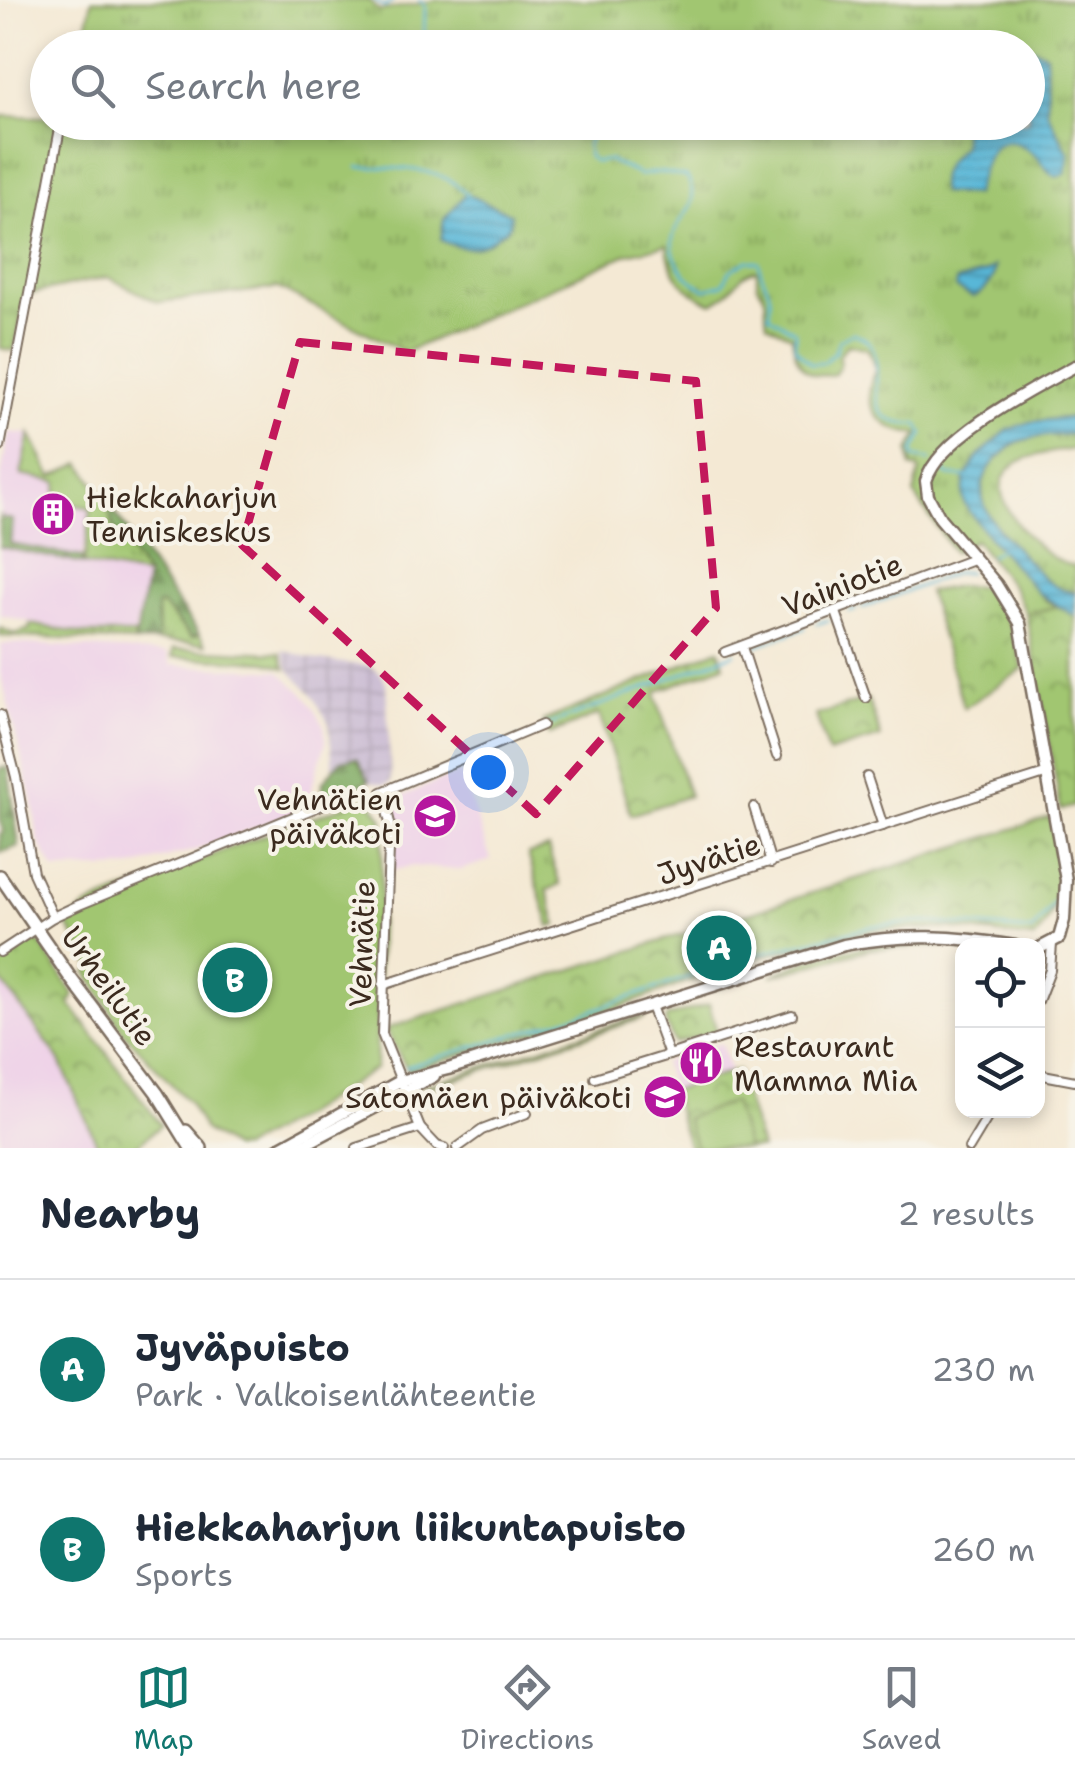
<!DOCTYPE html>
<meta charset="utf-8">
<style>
:root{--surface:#fff;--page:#f2f2f3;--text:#1f2937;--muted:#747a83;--line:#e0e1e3;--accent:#0f766e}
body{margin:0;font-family:"Shantell Sans",sans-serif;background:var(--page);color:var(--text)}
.controls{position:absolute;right:30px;bottom:30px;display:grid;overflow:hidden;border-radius:20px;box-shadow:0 5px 15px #0003}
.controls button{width:90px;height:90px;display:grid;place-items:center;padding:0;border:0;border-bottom:2px solid var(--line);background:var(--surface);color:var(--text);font:50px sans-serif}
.you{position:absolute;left:488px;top:772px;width:35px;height:35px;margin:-25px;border:8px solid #fff;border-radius:50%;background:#1a73e8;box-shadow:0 0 0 15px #1a73e833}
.badge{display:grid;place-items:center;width:65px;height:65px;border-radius:50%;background:var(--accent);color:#fff;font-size:32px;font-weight:700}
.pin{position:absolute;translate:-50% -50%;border:5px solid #fff;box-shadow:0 2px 10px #0006}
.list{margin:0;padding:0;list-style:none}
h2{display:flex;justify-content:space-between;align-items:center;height:130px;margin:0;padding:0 40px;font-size:42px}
h2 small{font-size:32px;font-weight:400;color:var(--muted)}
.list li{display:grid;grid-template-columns:65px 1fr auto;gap:30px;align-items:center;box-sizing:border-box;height:180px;padding:0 40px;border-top:2px solid var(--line)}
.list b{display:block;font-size:38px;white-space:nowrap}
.list p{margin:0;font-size:32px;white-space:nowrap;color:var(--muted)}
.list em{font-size:32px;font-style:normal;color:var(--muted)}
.icon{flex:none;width:55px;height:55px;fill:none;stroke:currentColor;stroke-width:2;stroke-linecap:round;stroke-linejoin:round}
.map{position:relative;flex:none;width:1075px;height:1148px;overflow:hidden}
.search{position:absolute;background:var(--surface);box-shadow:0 5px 15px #0003;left:30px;right:30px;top:30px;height:110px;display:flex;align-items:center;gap:25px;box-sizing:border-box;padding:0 35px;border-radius:55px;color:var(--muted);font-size:38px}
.sheet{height:490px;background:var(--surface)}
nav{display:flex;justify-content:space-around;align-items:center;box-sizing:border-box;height:140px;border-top:2px solid var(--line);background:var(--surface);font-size:28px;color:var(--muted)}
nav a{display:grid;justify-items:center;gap:5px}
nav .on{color:var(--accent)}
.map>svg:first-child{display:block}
.built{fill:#eed0e8}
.industrial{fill:url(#industrial-grid)}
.grass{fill:url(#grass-tufts);stroke:#6e7848;stroke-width:2.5}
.forest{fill:url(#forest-firs);stroke:#5e6a40;stroke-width:2.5}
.park{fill:url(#park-crowns);stroke:#6e7848;stroke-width:2.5}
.pitch{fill:#a1c671;stroke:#6e7848;stroke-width:2.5}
.water{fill:url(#water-rules);stroke:#4a707b;stroke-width:2.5}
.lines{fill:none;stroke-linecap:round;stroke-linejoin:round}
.stream{stroke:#59b7d8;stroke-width:2.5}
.minor-casing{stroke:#7c6d5e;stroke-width:12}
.tertiary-casing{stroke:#7c6d5e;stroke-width:15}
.secondary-casing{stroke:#7c6d5e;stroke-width:16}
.minor{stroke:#fff;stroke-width:8}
.tertiary{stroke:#fff;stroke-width:10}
.secondary{stroke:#fff;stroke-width:11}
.marked{fill:none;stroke:#c2185b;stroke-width:8;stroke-dasharray:20 12;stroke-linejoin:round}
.labels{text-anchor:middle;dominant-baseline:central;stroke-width:8;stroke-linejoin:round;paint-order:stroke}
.poi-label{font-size:30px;fill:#3b2a1e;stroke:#f7f3e8;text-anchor:start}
.street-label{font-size:30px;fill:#3b2a1e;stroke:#f7f3e8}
</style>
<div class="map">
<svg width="1075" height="1148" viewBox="0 0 1075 1148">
<defs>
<pattern id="industrial-grid" width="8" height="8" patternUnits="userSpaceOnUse" patternTransform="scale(2.5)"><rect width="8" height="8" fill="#ccbed4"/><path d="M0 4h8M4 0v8" fill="none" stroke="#b0a3b6"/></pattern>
<pattern id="grass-tufts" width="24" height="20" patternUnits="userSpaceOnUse" patternTransform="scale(2.5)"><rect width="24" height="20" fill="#a1c671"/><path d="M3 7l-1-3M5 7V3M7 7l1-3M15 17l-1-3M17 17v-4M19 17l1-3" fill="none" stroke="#84a15c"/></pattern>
<pattern id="forest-firs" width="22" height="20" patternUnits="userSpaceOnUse" patternTransform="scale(2.5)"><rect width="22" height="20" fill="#80ab63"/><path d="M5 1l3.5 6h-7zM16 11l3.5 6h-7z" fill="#6a8b51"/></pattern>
<pattern id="park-crowns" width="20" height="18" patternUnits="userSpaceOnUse" patternTransform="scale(2.5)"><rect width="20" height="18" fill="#a1c671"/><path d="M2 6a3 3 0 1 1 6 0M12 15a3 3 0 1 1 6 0" fill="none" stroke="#84a15c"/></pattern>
<pattern id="water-rules" width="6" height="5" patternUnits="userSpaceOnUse" patternTransform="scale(2.5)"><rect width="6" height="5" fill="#59b7d8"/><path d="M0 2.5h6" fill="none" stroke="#4b95af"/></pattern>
</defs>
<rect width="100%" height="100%" fill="#f7f3e8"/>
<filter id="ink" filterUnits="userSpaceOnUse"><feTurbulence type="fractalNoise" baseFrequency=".01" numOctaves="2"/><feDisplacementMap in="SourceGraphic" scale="20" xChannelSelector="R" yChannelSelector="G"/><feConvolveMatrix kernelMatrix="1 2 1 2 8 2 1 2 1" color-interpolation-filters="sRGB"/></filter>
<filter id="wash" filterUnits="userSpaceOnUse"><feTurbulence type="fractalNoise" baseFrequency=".0048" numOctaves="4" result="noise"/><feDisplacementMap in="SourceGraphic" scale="40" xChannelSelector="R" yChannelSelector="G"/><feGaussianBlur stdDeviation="2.25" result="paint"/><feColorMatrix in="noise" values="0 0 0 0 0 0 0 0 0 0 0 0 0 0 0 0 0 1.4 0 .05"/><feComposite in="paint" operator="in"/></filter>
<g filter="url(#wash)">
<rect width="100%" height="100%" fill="#f4e9d4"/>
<!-- built -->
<g class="built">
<path d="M 9,432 L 30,434 L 21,475 L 59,482 L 92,507 L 82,557 L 9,544 L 0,514 L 0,482 Z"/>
<path d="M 0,547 L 147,576 L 134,634 L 83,634 L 0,615 Z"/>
<path d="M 11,643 L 167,653 L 171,665 L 279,671 L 307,697 L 324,725 L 326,742 L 305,808 L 202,848 L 129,868 L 54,870 L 38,840 L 33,802 L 0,673 L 1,645 Z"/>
<path d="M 461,772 L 491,860 L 460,870 L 413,866 L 389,871 L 393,800 Z"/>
<path d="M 0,979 L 59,1059 L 99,1148 L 0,1148 Z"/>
<path d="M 721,1043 L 730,1072 L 671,1091 L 663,1062 Z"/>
</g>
<!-- industrial -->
<path class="industrial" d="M 283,650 L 318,660 L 370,666 L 381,674 L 386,683 L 391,782 L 385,785 L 369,781 L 357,758 L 340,761 L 333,770 L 329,724 L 312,694 L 288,669 Z"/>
<!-- grass -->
<g class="grass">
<path d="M 92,0 L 369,0 L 379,11 L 438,0 L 1075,0 L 1075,417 L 1030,422 L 977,458 L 985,532 L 1045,600 L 1075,616 L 1037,661 L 1026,614 L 1014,589 L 975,540 L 954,552 L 914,494 L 920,470 L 911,467 L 909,451 L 919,434 C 881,432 858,406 876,369 L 868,349 L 848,344 L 839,355 L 840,366 L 835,374 C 805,381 795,364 792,336 L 767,324 C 763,307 771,300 757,286 L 757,270 C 739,271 730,297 712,303 C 686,292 669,275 667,245 L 627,254 L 405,352 L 278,288 L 158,302 L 107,277 L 26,295 L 14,351 L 0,348 L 0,116 L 47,117 L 48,122 L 1028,122 L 1028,48 L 82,47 Z"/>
<path d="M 30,434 L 52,477 L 81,463 L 107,501 L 113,526 L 147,576 L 84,564 L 91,508 L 55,501 L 58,482 L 21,475 Z"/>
<path d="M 1075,434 L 1075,449 C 1054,452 1015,454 1004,477 C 989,506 1048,565 1075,566 L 1075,593 C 1047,588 1039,572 1020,553 C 995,526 963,495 996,460 C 1006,450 1015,442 1028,439 C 1043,435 1060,435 1075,434 Z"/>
<path d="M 156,605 L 162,605 L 191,637 L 199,634 L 206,644 L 158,641 Z"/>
<path d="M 30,624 L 83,634 L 134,634 L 135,642 L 0,636 L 0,628 L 14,634 L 30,629 Z"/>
<path d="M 173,649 L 281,653 L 285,668 L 267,662 L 172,657 Z"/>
<path d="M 548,848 L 560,885 L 547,890 L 557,925 L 550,927 L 528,854 Z"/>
<path d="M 922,939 L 979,945 L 870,949 L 771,976 C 817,951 871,945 922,939 Z"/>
<path d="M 637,1017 L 646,1017 L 424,1089 L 423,1086 Z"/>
</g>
<!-- forest -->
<g class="forest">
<path d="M 107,502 L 107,501 L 199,634 L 192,637 L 162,605 L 157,605 L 158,641 L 135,642 L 147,576 L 113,526 Z"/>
<path d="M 0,514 L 1,518 L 13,520 L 10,544 L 82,557 L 84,564 L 0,547 Z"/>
<path d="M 357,758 L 369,781 L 321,803 L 323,782 L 340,761 Z"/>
<path d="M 8,767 L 19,846 L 0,853 L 0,834 L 3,832 L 0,817 L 0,768 Z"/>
</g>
<!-- park -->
<g class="park">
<path d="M 957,586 L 983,587 C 1007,612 1016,635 1023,669 L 964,708 L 928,592 Z"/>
<path d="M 1058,606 L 1075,616 L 1075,806 L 1061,810 L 1026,614 Z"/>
<path d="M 719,649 L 724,665 L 658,691 L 656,696 L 689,796 L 631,815 L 599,714 L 549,735 L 543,721 Z"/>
<path d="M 868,699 L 881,737 L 828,753 L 816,715 Z"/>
<path d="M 1050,817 C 1060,866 1068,896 1035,939 L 947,928 L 875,930 L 742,961 L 618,1008 L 408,1071 L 385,1029 Z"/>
<path d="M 30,941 L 40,943 L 74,994 L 70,1004 L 161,1125 L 134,1148 L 99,1148 L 59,1059 L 0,979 L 0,960 Z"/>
<path d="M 709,1004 L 717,1032 L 674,1043 L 665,1021 L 667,1017 Z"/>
<path d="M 737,1070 L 761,1148 L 689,1148 L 671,1091 Z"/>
</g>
<!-- pitch -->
<g class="pitch">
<path d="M 368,797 L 383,819 L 376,1068 L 303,1115 L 243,1148 L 232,1148 L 204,1130 L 189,1103 L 122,1031 L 87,972 L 92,968 L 66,922 L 88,906 L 232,847 Z"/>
<path d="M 733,1102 L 747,1148 L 696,1148 L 686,1118 Z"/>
</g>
<!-- water -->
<g class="water">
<path d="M 1011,38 L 1046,54 L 1047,111 L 1069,154 L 1066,173 L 1058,177 C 1046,173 1044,163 1035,155 C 992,118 984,165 974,195 L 941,193 C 936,172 948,159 963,146 L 963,123 L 1028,122 L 1028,48 L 1000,47 L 1005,39 Z"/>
<path d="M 464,196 L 471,196 L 511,214 L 510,225 C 488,246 470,256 441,240 L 444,219 Z"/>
<path d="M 995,266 C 997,278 985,292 973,297 L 956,288 L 956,281 L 987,272 Z"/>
<path d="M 1075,417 L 1075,434 C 1060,435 1043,435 1028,439 C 1015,442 1006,450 996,460 C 963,495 995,526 1020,553 C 1039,572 1047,588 1075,593 L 1075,616 L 1038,593 L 985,532 L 965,505 L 963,495 L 965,478 L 977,458 L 1007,430 L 1030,422 Z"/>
</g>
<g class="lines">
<!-- stream -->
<g class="stream">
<path d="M 374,0 L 385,7 L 393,0"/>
<path d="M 419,0 L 425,5 L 424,40 L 430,48"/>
<path d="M 540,122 L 543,126 L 563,129 L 565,122"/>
<path d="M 596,122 L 587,145 L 588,157 L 596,162 L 608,160 L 640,175 L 659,172 L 687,177 C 703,210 680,210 673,237 C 668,257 689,283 706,289 L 723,284 L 730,271 L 747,260 L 759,262 C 759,275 766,280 769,292 C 772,302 769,306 769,316 L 795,331 L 795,348 L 811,364 L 823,363 L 835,352 L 839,340 L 852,333 C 908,348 839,427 918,424 L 923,434 L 913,452 L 914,457 L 930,460"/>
<path d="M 358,167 C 395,169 443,164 468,196"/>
<path d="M 936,465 L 949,476 L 969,477"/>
<path d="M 990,555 L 1002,548"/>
<path d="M 862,608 L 955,573 L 968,572"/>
<path d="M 849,612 L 856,610"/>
<path d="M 816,624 L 829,620"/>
<path d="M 755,646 L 805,628"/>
<path d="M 544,727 L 735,653"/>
<path d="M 471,759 L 521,738"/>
<path d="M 708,970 L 728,961 L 874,926 L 926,922 L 1032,931 L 1059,896"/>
<path d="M 406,1067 L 579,1015 L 700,973"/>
</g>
</g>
</g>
<g filter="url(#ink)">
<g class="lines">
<defs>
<g id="minor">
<path d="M 0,447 L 61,123"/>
<path d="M 836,612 L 866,698"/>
<path d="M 742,647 L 777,756"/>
<path d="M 725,652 L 973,559"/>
<path d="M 0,715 L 16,777 L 33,873 L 53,917"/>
<path d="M 867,777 L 883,826"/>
<path d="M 754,807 L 771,863"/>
<path d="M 0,952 L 53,917 L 79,905 L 334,800"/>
<path d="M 383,985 L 1048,773"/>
<path d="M 1038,1001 L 1050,970 L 1052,944"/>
<path d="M 651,1006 L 669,1055 L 792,1015"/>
<path d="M 1038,1074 L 1075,1081"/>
<path d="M 595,1078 L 669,1055"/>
<path d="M 420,1128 L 437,1146 L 444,1148"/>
<path d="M 357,1148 L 420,1128 L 382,1034 L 390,823 L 382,792 L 542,725"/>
<path d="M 457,1148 L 482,1130 L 527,1113"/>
<path d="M 969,1148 L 992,1110"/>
</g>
<g id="tertiary">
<path d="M 1038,949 L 1059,938 L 1064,920 L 1066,880 L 1020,623 L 996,584 L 940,518 L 928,496 L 926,481 C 939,436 1035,388 1075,366"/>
<path d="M 279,1148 L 400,1081 L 448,1069 L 844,945 C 903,933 956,936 1015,946"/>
<path d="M 298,1148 L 434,1076"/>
</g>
<g id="secondary">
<path d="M 0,876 L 69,976 L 157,1093 L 191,1148"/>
<path d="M 186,1131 L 201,1148"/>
</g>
</defs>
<!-- minor casing -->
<use href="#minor" class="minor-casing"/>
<!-- tertiary casing -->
<use href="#tertiary" class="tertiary-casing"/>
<!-- secondary casing -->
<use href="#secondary" class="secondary-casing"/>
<!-- minor -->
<use href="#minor" class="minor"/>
<!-- tertiary -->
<use href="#tertiary" class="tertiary"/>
<!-- secondary -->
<use href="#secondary" class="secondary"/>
</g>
</g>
<!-- marked area -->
<path class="marked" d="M 300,342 L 696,381 L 716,608 L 536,814 L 242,545 Z"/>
<!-- icons -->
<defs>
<symbol id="building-disc" viewBox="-11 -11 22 22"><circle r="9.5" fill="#b5179e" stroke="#f7f3e8"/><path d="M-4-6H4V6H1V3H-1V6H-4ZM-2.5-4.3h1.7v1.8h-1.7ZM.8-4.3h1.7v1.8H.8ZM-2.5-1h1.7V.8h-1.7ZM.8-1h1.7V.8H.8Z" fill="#fff"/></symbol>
<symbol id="school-disc" viewBox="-11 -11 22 22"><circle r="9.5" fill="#b5179e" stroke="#f7f3e8"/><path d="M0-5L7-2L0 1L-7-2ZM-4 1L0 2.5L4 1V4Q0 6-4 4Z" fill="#fff"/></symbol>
<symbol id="restaurant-disc" viewBox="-11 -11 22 22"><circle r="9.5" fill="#b5179e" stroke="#f7f3e8"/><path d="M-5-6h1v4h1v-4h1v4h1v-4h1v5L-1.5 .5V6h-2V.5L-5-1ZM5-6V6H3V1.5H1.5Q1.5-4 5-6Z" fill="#fff"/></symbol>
</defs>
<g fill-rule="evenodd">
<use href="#building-disc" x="28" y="489" width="50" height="50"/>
<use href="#school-disc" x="410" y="791" width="50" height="50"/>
<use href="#restaurant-disc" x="676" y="1038" width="50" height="50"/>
<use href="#school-disc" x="640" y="1072" width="50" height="50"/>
</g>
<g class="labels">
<!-- poi labels -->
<g class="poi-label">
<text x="86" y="497">Hiekkaharjun<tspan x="86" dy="34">Tenniskeskus</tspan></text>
<text x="402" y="799" text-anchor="end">Vehnätien<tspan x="402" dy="34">päiväkoti</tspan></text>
<text x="734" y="1046">Restaurant<tspan x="734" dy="34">Mamma Mia</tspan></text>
<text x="632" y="1097" text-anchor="end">Satomäen päiväkoti</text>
</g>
<!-- street labels -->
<g class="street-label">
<text transform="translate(842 585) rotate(-21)">Vainiotie</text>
<text transform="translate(709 859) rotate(-18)">Jyvätie</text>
<text transform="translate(362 944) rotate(-88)">Vehnätie</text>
<text transform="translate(109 986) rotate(54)">Urheilutie</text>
</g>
</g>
</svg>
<div class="controls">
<button><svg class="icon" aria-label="locate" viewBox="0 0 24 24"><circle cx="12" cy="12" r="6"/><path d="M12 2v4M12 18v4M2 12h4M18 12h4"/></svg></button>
<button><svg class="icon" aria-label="layers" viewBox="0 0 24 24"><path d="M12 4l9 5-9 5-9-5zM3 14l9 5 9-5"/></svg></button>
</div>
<div class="you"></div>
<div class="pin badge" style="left:719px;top:948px">A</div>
<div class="pin badge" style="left:235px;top:980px">B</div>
<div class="search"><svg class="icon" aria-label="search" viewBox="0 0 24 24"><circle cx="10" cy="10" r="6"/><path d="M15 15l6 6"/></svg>Search here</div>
</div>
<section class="sheet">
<h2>Nearby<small>2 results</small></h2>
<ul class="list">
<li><span class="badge">A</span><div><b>Jyväpuisto</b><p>Park · Valkoisenlähteentie</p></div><em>230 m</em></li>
<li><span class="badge">B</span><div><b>Hiekkaharjun liikuntapuisto</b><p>Sports</p></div><em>260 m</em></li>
</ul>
</section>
<nav>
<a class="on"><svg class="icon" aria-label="map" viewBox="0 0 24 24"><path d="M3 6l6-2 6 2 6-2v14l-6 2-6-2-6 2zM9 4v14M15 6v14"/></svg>Map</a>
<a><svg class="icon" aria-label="directions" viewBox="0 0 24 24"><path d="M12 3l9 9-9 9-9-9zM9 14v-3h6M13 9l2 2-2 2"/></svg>Directions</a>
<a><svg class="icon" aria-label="saved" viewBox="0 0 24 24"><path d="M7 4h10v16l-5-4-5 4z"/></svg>Saved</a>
</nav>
